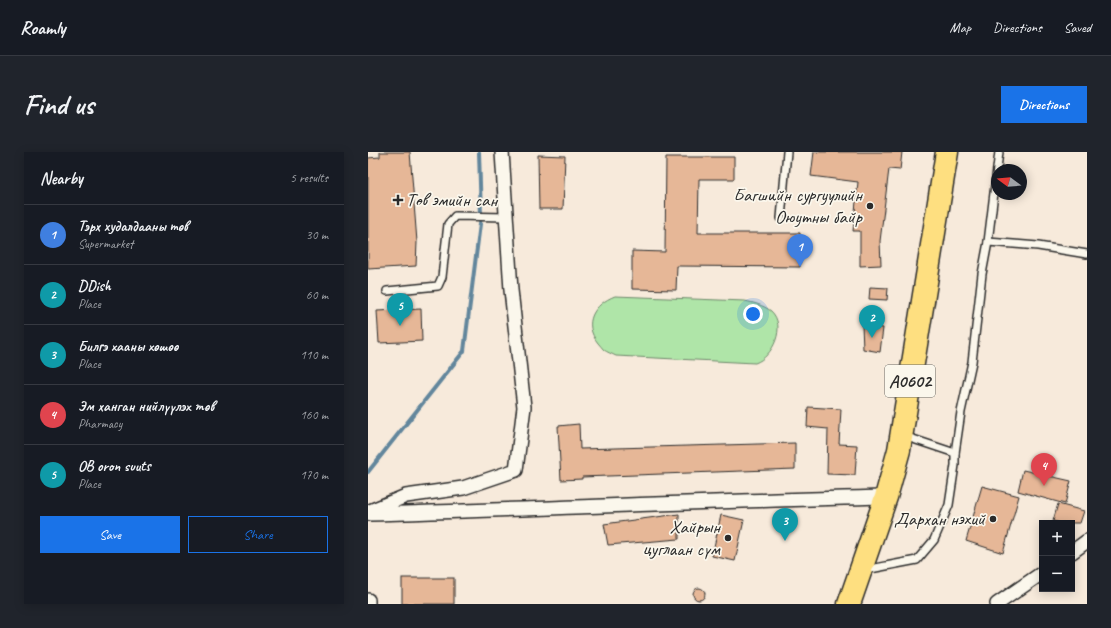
<!DOCTYPE html>
<meta charset="utf-8">
<style>
:root{--surface:#171b24;--page:#20242c;--text:#f1f3f6;--muted:#9ea1a6;--line:#363941;--accent:#1a73e8}
body{margin:0;font-family:Caveat,sans-serif;background:var(--page);color:var(--text)}
.controls{position:absolute;right:12px;bottom:12px;display:grid;overflow:hidden;border-radius:0px;box-shadow:0 2px 10px #0003}
.controls button{width:36px;height:36px;display:grid;place-items:center;padding:0;border:0;border-bottom:1px solid var(--line);background:var(--surface);color:var(--text);font:20px sans-serif}
.compass{position:absolute;left:623px;top:12px;width:36px;height:36px;border-radius:50%;background:var(--surface);box-shadow:0 2px 10px #0003;rotate:286deg}
.you{position:absolute;left:385px;top:162px;width:14px;height:14px;margin:-10px;border:3px solid #fff;border-radius:50%;background:#1a73e8;box-shadow:0 0 0 6px #1a73e833}
.badge{display:grid;place-items:center;width:26px;height:26px;border-radius:50%;background:var(--accent);color:#fff;font-size:13px;font-weight:700}
.pin{position:absolute;translate:-50% -33px;filter:drop-shadow(0 1px 2px #0008)}
.pin::after{content:'';position:absolute;top:21px;width:14px;height:12px;background:inherit;clip-path:polygon(0 0,100% 0,50% 100%)}
.list{margin:0;padding:0;list-style:none}
h2{display:flex;justify-content:space-between;align-items:center;height:52px;margin:0;padding:0 16px;font-size:17px}
h2 small{font-size:13px;font-weight:400;color:var(--muted)}
.list li{display:grid;grid-template-columns:26px 1fr auto;gap:12px;align-items:center;box-sizing:border-box;height:60px;padding:0 16px;border-top:1px solid var(--line)}
.list b{display:block;font-size:15px;white-space:nowrap}
.list p{margin:0;font-size:13px;white-space:nowrap;color:var(--muted)}
.list em{font-size:13px;font-style:normal;color:var(--muted)}
.actions{display:flex;gap:8px;padding:12px 16px}
.actions a{flex:1;padding:9px 0;border:1px solid var(--accent);border-radius:0px;text-align:center;font-size:14px;color:var(--accent)}
.actions .main{background:var(--accent);color:#fff}
.map{position:relative;flex:none;width:719px;height:452px;overflow:hidden;border-radius:0px}
header{display:flex;align-items:center;gap:24px;box-sizing:border-box;height:56px;padding:0 20px;background:var(--surface);border-bottom:1px solid var(--line)}
header strong{font-size:19px}
nav{display:flex;gap:22px;margin-inline-start:auto;font-size:14px}
.intro{display:flex;align-items:center;justify-content:space-between;box-sizing:border-box;height:96px;padding:0 24px}
h1{margin:0;font-size:28px}
.button{padding:10px 18px;border-radius:0px;background:var(--accent);color:#fff;font-size:14px;font-weight:700}
main{display:flex;gap:24px;padding:0 24px}
aside{flex:1;background:var(--surface);border-radius:0px;box-shadow:0 2px 10px #0003}
.map>svg:first-child{display:block}
.green{fill:#afe5a8;stroke:#6d886a}
.lines{fill:none;stroke-linecap:round;stroke-linejoin:round}
.stream{stroke:#62869c;stroke-width:4}
.building{fill:#e6b797;stroke:#2b2b2b}
.lane-casing{stroke:#2b2b2b;stroke-width:10}
.street-casing{stroke:#2b2b2b;stroke-width:16}
.highway-casing{stroke:#2b2b2b;stroke-width:25}
.lane{stroke:#fbf7ec;stroke-width:7}
.street{stroke:#fbf7ec;stroke-width:13}
.highway{stroke:#fedf80;stroke-width:22}
.poi-dot{fill:#2b2b2b;stroke:#fbf7ec;stroke-width:1.5}
.labels{text-anchor:middle;dominant-baseline:central;stroke-width:3.5;stroke-linejoin:round;paint-order:stroke}
.shield{fill:#fbf7ec;stroke:#696865;stroke-width:1}
.shield-label{font-size:18px;font-weight:bold;fill:#2b2b2b}
.poi-label{font-size:19px;fill:#2b2b2b;stroke:#fbf7ec;text-anchor:end}
</style>
<header>
<strong>Roamly</strong>
<nav><a>Map</a><a>Directions</a><a>Saved</a></nav>
</header>
<div class="intro"><h1>Find us</h1><a class="button">Directions</a></div>
<main>
<aside>
<h2>Nearby<small>5 results</small></h2>
<ul class="list">
<li><span class="badge" style="background:#3f7fe0">1</span><div><b>Тэрх худалдааны төв</b><p>Supermarket</p></div><em>30 m</em></li>
<li><span class="badge" style="background:#0f9aa8">2</span><div><b>DDish</b><p>Place</p></div><em>60 m</em></li>
<li><span class="badge" style="background:#0f9aa8">3</span><div><b>Билгэ хааны хөшөө</b><p>Place</p></div><em>110 m</em></li>
<li><span class="badge" style="background:#e0444e">4</span><div><b>Эм ханган нийлүүлэх төв</b><p>Pharmacy</p></div><em>160 m</em></li>
<li><span class="badge" style="background:#0f9aa8">5</span><div><b>OB oron suuts</b><p>Place</p></div><em>170 m</em></li>
</ul>
<div class="actions"><a class="main">Save</a><a>Share</a></div>
</aside>
<div class="map">
<svg width="719" height="452" viewBox="0 0 719 452">
<rect width="100%" height="100%" fill="#f7eadb"/>
<filter id="ink" filterUnits="userSpaceOnUse"><feTurbulence type="fractalNoise" baseFrequency=".025" numOctaves="2"/><feDisplacementMap in="SourceGraphic" scale="8" xChannelSelector="R" yChannelSelector="G"/><feConvolveMatrix kernelMatrix="1 2 1 2 8 2 1 2 1" color-interpolation-filters="sRGB"/></filter>
<g filter="url(#ink)">
<!-- green -->
<path class="green" d="M 247,144 L 377,149 C 386,151 395,153 403,159 C 419,174 405,205 387,211 L 248,204 C 244,202 239,200 236,198 C 234,196 232,193 230,191 C 214,171 226,152 247,144 Z"/>
<g class="lines">
<!-- stream -->
<path class="stream" d="M 0,320 L 96,199 L 113,64 L 111,0"/>
</g>
<!-- building -->
<g class="building">
<path d="M 12,0 L 42,0 L 49,90 L 48,114 L 0,117 L 0,6 L 12,5 Z"/>
<path d="M 446,0 L 534,0 L 532,18 L 521,17 L 512,89 L 513,113 L 492,114 L 492,79 L 485,79 L 490,30 L 443,24 Z"/>
<path d="M 170,3 L 197,4 L 195,57 L 171,57 Z"/>
<path d="M 298,5 L 366,5 L 366,27 L 331,27 L 330,81 L 432,81 L 432,115 L 309,114 L 308,138 L 264,137 L 264,99 L 297,100 Z"/>
<path d="M 502,135 L 520,136 L 519,148 L 501,147 Z"/>
<path d="M 53,157 L 54,189 L 11,191 L 9,159 Z"/>
<path d="M 494,173 L 515,176 L 512,200 L 495,197 Z"/>
<path d="M 440,255 L 473,257 L 471,292 L 489,293 L 487,323 L 459,322 L 460,277 L 439,275 Z"/>
<path d="M 211,272 L 212,297 L 427,291 L 427,317 L 214,325 L 214,327 L 193,328 L 190,274 Z"/>
<path d="M 655,318 L 703,329 L 697,352 L 650,339 Z"/>
<path d="M 614,334 L 651,344 L 635,401 L 598,389 Z"/>
<path d="M 690,352 L 716,359 L 712,371 L 693,371 L 685,369 Z"/>
<path d="M 311,362 L 311,387 L 240,393 L 236,372 Z"/>
<path d="M 353,363 L 376,368 L 367,409 L 344,404 Z"/>
<rect x="34" y="426" width="52" height="26"/>
<circle cx="331" cy="442" r="6"/>
</g>
<g class="lines">
<defs>
<g id="lane">
<path d="M 413,66 L 419,0"/>
<path d="M 620,90 L 631,0"/>
<path d="M 19,139 L 70,134 L 74,125 L 80,72 L 87,64 L 138,65"/>
<path d="M 536,284 L 587,301"/>
<path d="M 497,418 L 549,408 L 566,388 L 581,353 L 587,313 L 587,301 L 593,260 L 604,210 L 614,122 L 620,90 L 670,94 L 719,102"/>
</g>
<g id="street">
<path d="M 2,359 L 38,344 L 95,336 L 148,318 L 156,255 L 143,138 L 134,0"/>
<path d="M 0,362 C 173,357 345,349 518,345"/>
<path d="M 704,400 L 719,389"/>
<path d="M 0,448 L 0,452"/>
<path d="M 629,452 L 674,421"/>
</g>
<path id="highway" d="M 481,452 L 518,345 L 531,298 L 579,0"/>
</defs>
<!-- lane casing -->
<use href="#lane" class="lane-casing"/>
<!-- street casing -->
<use href="#street" class="street-casing"/>
<!-- highway casing -->
<use href="#highway" class="highway-casing"/>
<!-- lane -->
<use href="#lane" class="lane"/>
<!-- street -->
<use href="#street" class="street"/>
<!-- highway -->
<use href="#highway" class="highway"/>
</g>
</g>
<!-- markers -->
<g class="poi-dot">
<path d="M28 42h4v4h4v4h-4v4h-4v-4h-4v-4h4z"/>
<circle cx="502" cy="54" r="4"/>
<circle cx="625" cy="367" r="4"/>
<circle cx="360" cy="386" r="4"/>
</g>
<g class="labels">
<!-- shield labels -->
<rect class="shield" x="517" y="213" width="50" height="32" rx="3"/>
<g class="shield-label">
<text x="542" y="229">A0602</text>
</g>
<!-- poi labels -->
<g class="poi-label">
<text x="494" y="43">Багшийн сургуулийн<tspan x="494" dy="22">Оюутны байр</tspan></text>
<text x="38" y="48" text-anchor="start">Төв эмийн сан</text>
<text x="617" y="367">Дархан нэхий</text>
<text x="352" y="375">Хайрын<tspan x="352" dy="22">цуглаан сүм</tspan></text>
</g>
</g>
</svg>
<div class="controls">
<button>+</button>
<button>−</button>
</div>
<svg class="compass" viewBox="-18 -18 36 36"><path d="M0-13l5 13h-10z" fill="#e53935"/><path d="M0 13l5-13h-10z" fill="#9ea1a6"/></svg>
<div class="you"></div>
<div class="pin badge" style="left:432px;top:115px;background:#3f7fe0">1</div>
<div class="pin badge" style="left:504px;top:186px;background:#0f9aa8">2</div>
<div class="pin badge" style="left:417px;top:389px;background:#0f9aa8">3</div>
<div class="pin badge" style="left:676px;top:334px;background:#e0444e">4</div>
<div class="pin badge" style="left:32px;top:174px;background:#0f9aa8">5</div>
</div>
</main>
